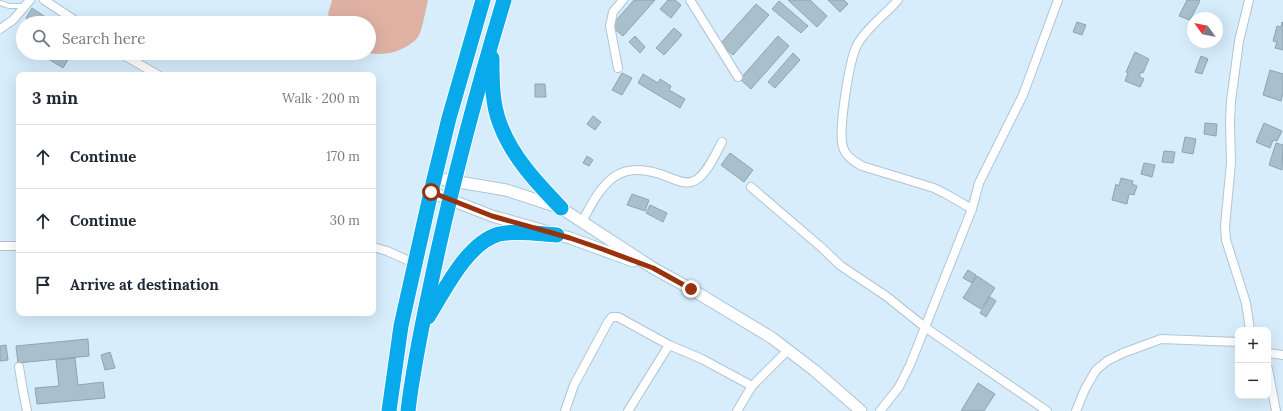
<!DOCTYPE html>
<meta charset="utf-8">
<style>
:root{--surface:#fff;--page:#f2f2f3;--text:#1f2937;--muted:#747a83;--line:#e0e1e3}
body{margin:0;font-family:Lora,serif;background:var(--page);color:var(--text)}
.controls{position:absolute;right:12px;bottom:12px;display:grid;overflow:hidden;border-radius:8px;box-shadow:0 4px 16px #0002}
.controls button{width:36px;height:36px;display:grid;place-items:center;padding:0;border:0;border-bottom:1px solid var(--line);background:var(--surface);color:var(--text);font:20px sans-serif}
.compass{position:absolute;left:1187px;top:12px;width:36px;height:36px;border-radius:50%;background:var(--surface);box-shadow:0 4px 16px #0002;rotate:303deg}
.stop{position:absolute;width:12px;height:12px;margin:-9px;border:3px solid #98320c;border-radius:50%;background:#fff}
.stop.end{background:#98320c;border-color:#fff;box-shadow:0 1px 4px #0008}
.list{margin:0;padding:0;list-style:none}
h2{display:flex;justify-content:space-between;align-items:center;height:52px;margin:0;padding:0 16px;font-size:17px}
h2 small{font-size:13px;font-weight:400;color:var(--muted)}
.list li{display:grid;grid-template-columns:26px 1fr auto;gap:12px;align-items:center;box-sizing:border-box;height:64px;padding:0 16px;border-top:1px solid var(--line)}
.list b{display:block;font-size:15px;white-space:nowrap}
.list em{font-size:13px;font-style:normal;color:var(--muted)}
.icon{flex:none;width:22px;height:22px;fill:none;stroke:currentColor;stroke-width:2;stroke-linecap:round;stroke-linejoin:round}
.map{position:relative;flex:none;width:1283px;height:411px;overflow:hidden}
.search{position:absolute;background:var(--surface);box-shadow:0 4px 16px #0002;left:16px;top:16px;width:360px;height:44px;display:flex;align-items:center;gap:10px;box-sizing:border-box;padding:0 14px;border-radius:22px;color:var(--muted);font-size:15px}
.panel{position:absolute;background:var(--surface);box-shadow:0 4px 16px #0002;left:16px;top:72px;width:360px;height:244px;border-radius:8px}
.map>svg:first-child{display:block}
.green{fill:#deb1a3}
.building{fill:#a9bfcc;stroke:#8ea4b1}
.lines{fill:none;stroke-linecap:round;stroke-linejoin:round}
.lane-casing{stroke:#afc5d3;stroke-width:6}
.street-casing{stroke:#afc5d3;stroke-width:10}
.secondary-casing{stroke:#afc5d3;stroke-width:13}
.highway-casing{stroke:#fff;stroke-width:17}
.lane{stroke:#fff;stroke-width:4}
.street{stroke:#fff;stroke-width:8}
.secondary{stroke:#fff;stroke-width:11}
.highway{stroke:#08aaeb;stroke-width:15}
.route{stroke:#98320c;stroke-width:5}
</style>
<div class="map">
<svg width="1283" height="411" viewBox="0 0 1283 411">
<rect width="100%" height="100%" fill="#d7edfc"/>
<!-- green -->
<path class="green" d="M 332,0 L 428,0 C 426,8 422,32 418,37 C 408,50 385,57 369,53 L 369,23 L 332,23 L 328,14 Z"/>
<!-- building -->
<g class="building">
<path d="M 634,0 L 655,0 L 623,36 L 611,26 Z"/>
<path d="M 668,0 L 675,0 L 681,5 L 671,18 L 660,9 Z"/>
<path d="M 788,0 L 810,0 L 827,16 L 817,27 Z"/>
<path d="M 828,0 L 844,0 L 848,4 L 840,12 Z"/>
<path d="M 1187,0 L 1199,0 L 1200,1 L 1190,20 L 1179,16 Z"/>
<path d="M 779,1 L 808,26 L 801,33 L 772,9 Z"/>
<path d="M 756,4 L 769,15 L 733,55 L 720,44 Z"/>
<path d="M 32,8 L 53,22 L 53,23 L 33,23 L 26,18 Z"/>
<path d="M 1077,22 L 1086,25 L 1082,35 L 1073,32 Z"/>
<path d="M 1282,22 L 1283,23 L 1283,50 L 1275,48 L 1277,42 L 1273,41 L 1277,26 L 1281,27 Z"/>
<path d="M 674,28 L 682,35 L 664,55 L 656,48 Z"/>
<path d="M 635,36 L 645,47 L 640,53 L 629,42 Z"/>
<path d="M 778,36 L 789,46 L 751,89 L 740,79 Z"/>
<path d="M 1135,52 L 1149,59 L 1143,73 L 1141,72 L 1139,76 L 1144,79 L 1140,87 L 1125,81 L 1128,73 L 1126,72 Z"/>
<path d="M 54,53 L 61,53 L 69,58 L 63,68 L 50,60 Z"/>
<path d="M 793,53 L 800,60 L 775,88 L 768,82 Z"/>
<path d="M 1201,56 L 1208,59 L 1202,74 L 1195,72 Z"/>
<path d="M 1270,70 L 1283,74 L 1283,93 L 1281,101 L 1263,95 Z"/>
<path d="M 622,73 L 632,78 L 622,95 L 612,90 Z"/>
<path d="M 643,74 L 658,83 L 660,79 L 671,86 L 669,90 L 685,99 L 680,108 L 638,83 Z"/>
<path d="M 535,84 L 545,84 L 546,97 L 535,97 Z"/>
<path d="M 593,116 L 601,122 L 595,130 L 587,124 Z"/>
<path d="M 1205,123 L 1217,124 L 1216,136 L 1204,134 Z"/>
<path d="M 1264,123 L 1282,131 L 1277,141 L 1273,140 L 1270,148 L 1256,142 Z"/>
<path d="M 1185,137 L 1196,139 L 1193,154 L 1182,152 Z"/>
<path d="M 1276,143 L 1283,145 L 1282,170 L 1269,165 Z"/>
<path d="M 1164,151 L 1175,152 L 1173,163 L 1162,162 Z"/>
<path d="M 730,153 L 753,170 L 744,182 L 721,165 Z"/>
<path d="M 587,156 L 593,160 L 589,166 L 583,163 Z"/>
<path d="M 1144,163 L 1155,165 L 1152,177 L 1141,174 Z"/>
<path d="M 1121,178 L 1133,181 L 1132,184 L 1137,186 L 1134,195 L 1129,194 L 1127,204 L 1112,200 L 1116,184 L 1119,186 Z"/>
<path d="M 632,194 L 649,200 L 645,211 L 627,205 Z"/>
<path d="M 650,205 L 667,213 L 663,222 L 646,213 Z"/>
<path d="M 968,270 L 976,275 L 972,283 L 963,278 Z"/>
<path d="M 977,276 L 995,288 L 981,309 L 963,298 Z"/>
<path d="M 990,297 L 996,301 L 986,317 L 980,313 Z"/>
<path d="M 88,339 L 89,356 L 18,363 L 16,346 Z"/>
<path d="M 6,345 L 8,360 L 0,361 L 0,346 Z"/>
<path d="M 110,352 L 115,368 L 105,370 L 101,355 Z"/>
<path d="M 75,358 L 78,385 L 103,382 L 105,398 L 37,404 L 35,388 L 59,386 L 56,360 Z"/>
<path d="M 978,383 L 995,394 L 984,411 L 961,411 Z"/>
</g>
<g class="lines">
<defs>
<path id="lane" d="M 0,3 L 9,6 L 25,6"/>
<g id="street">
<path d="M 44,0 L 79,23"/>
<path d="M 690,0 L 738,77"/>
<path d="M 898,0 C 885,15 867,27 857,45 C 849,61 838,131 843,147 C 845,156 855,162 862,166 L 934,188 L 946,194 L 972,209"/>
<path d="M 1249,0 L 1239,41 L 1231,101 L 1230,122 L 1231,163 L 1225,226 L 1226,240 L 1246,303 L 1250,330"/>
<path d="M 0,29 L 13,20 L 30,0"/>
<path d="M 120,53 L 158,75"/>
<path d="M 618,68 L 610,26 L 613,12 L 623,0"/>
<path d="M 751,187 L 821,247 L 841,266 L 886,296 L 926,328 L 1047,411"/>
<path d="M 582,222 C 603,181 619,157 668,177 C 676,180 686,185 694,181 C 706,176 716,153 722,142"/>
<path d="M 0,246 L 19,246"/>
<path d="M 373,247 L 387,251 L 416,264"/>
<path d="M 1268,353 L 1283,355"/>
<path d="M 19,367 L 23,391 L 27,411"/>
<path d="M 1268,369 L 1276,411"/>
<path d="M 565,411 L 574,385 L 608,322 L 612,317 L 618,317 L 669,345"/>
<path d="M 628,411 L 669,345 L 702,359 L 752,386"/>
<path d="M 737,411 L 752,386 L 788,350"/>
<path d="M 880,411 L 899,387 L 910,365 L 972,209 L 979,183 L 1023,95 L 1058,0"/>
<path d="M 1076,411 L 1085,389 L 1096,370 L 1107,361 L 1123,353 L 1161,339 L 1238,342"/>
</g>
<g id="secondary">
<path d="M 435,178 L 506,190 L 561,208 L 653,268 L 691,289 L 772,338 L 814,370 L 861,411"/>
<path d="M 431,192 L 492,216 L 570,238 L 633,261"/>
</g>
<g id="highway">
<path d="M 492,58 C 492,80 492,104 500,124 C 512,157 537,183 561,208"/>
<path d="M 428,317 C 445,290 467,243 499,234 C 517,230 539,234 557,235"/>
<path d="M 389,411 L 401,326 L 431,192 L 449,118 L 483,0"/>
<path d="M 408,411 C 413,368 422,325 431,283 C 451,187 476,93 504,0"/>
</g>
</defs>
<!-- lane casing -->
<use href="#lane" class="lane-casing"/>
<!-- street casing -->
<use href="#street" class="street-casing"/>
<!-- secondary casing -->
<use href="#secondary" class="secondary-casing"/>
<!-- highway casing -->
<use href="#highway" class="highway-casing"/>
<!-- lane -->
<use href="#lane" class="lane"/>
<!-- street -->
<use href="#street" class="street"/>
<!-- secondary -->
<use href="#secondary" class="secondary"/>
<!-- highway -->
<use href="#highway" class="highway"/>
</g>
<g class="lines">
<!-- route -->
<path class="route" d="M 431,192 L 492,216 L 570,238 L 602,249 L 653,268 L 691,289"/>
</g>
</svg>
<div class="controls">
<button>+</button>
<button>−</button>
</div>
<svg class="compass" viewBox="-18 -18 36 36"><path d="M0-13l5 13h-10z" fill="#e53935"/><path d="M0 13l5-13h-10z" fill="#747a83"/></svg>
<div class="stop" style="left:431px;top:192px"></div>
<div class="stop end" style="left:691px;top:289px"></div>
<div class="search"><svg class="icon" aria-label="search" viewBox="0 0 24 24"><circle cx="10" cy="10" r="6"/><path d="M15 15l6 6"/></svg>Search here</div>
<section class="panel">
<h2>3 min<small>Walk · 200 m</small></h2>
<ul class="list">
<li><svg class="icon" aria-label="ahead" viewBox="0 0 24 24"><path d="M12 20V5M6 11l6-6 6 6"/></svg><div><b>Continue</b></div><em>170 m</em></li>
<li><svg class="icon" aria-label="ahead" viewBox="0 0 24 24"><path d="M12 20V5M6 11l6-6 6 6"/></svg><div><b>Continue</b></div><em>30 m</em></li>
<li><svg class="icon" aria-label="arrive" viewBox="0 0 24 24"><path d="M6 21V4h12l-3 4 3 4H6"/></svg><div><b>Arrive at destination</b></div></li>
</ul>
</section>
</div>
